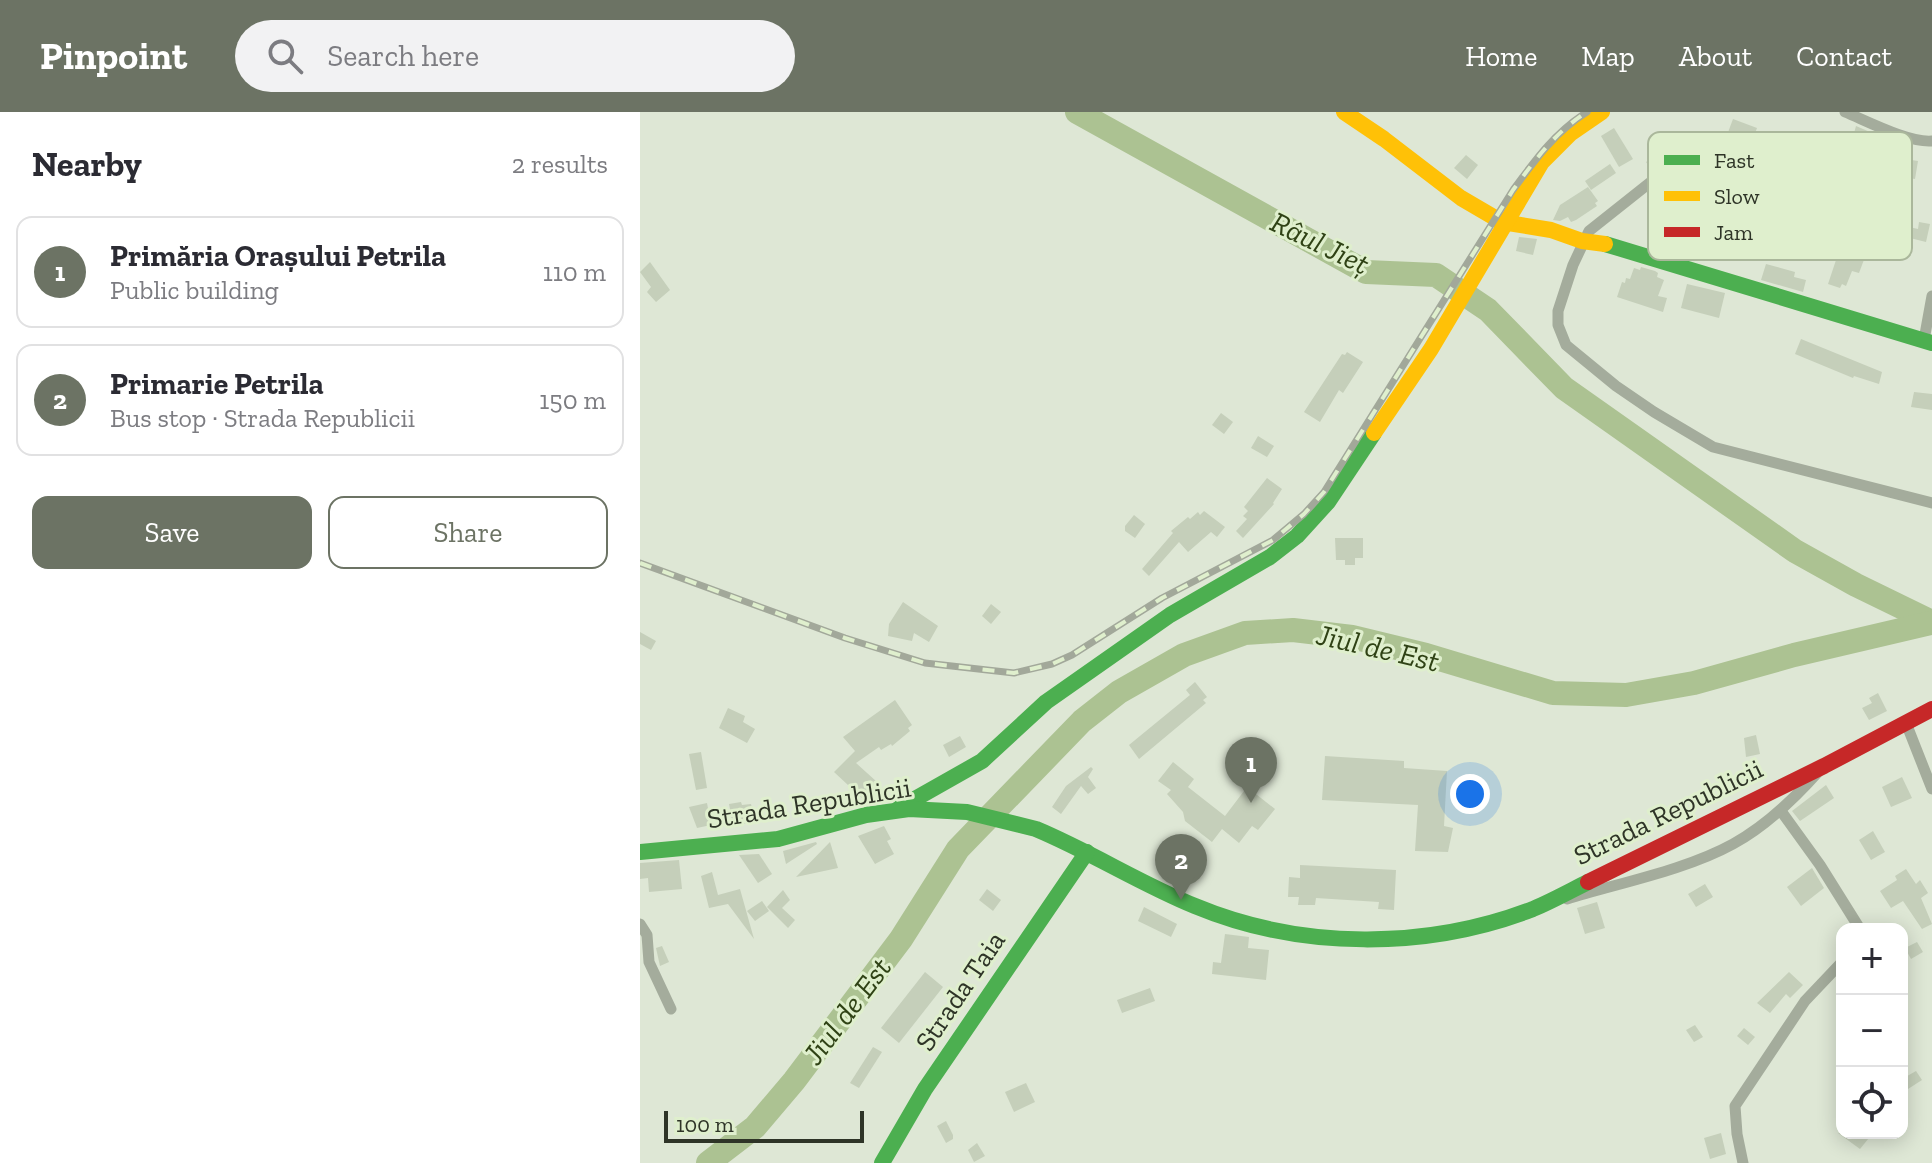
<!DOCTYPE html>
<meta charset="utf-8">
<style>
:root{--surface:#fff;--page:#f2f2f3;--text:#2b2b33;--muted:#7c7c81;--line:#e1e1e2;--accent:#6c7364}
body{margin:0;font-family:"Zilla Slab",serif;background:var(--page);color:var(--text)}
.controls{position:absolute;right:24px;bottom:24px;display:grid;overflow:hidden;border-radius:16px;box-shadow:0 4px 20px #0003}
.controls button{width:72px;height:72px;display:grid;place-items:center;padding:0;border:0;border-bottom:2px solid var(--line);background:var(--surface);color:var(--text);font:40px sans-serif}
.scale{position:absolute;left:24px;bottom:20px;width:200px;box-sizing:border-box;padding-left:8px;border:4px solid #2e3427;border-top:0;font-size:22px;line-height:28px;white-space:nowrap;color:#2e3427;-webkit-text-stroke:6px #dfefcd;paint-order:stroke}
.you{position:absolute;left:830px;top:682px;width:28px;height:28px;margin:-20px;border:6px solid #fff;border-radius:50%;background:#1a73e8;box-shadow:0 0 0 12px #1a73e833}
.badge{display:grid;place-items:center;width:52px;height:52px;border-radius:50%;background:var(--accent);color:#fff;font-size:26px;font-weight:700}
.pin{position:absolute;translate:-50% -66px;filter:drop-shadow(0 2px 4px #0008)}
.pin::after{content:'';position:absolute;top:42px;width:28px;height:24px;background:inherit;clip-path:polygon(0 0,100% 0,50% 100%)}
.list{margin:0;padding:0;list-style:none}
h2{display:flex;justify-content:space-between;align-items:center;height:104px;margin:0;padding:0 32px;font-size:34px}
h2 small{font-size:26px;font-weight:400;color:var(--muted)}
.list li{display:grid;grid-template-columns:52px 1fr auto;gap:24px;align-items:center;box-sizing:border-box;height:112px;margin:0 16px 16px;padding:0 16px;border:2px solid var(--line);border-radius:16px}
.list b{display:block;font-size:30px;white-space:nowrap}
.list p{margin:0;font-size:26px;white-space:nowrap;color:var(--muted)}
.list em{font-size:26px;font-style:normal;color:var(--muted)}
.actions{display:flex;gap:16px;padding:24px 32px}
.actions a{flex:1;padding:18px 0;border:2px solid var(--accent);border-radius:16px;text-align:center;font-size:28px;color:var(--accent)}
.actions .main{background:var(--accent);color:#fff}
.icon{flex:none;width:44px;height:44px;fill:none;stroke:currentColor;stroke-width:2;stroke-linecap:round;stroke-linejoin:round}
.map{position:relative;flex:none;width:1292px;height:1051px;overflow:hidden}
header{display:flex;align-items:center;gap:48px;box-sizing:border-box;height:112px;padding:0 40px;background:var(--accent);color:#fff}
header strong{font-size:38px}
nav{display:flex;gap:44px;margin-inline-start:auto;font-size:28px}
.search{width:560px;height:72px;background:var(--page);display:flex;align-items:center;gap:20px;box-sizing:border-box;padding:0 28px;border-radius:44px;color:var(--muted);font-size:30px}
main{display:flex}
aside{flex:1;background:var(--surface)}
.map>svg:first-child{display:block}
.lines{fill:none;stroke-linecap:round;stroke-linejoin:round}
.stream{stroke:#acc292;stroke-width:4}
.river{stroke:#acc292;stroke-width:24}
.building{fill:#c5cfba}
.street{stroke:#a4ac9c;stroke-width:11}
.fast{stroke:#4caf50;stroke-width:16}
.slow{stroke:#ffc107;stroke-width:16}
.jam{stroke:#c62828;stroke-width:16}
.rail-casing{stroke:#a2a89a;stroke-width:7}
.rail{stroke:#dfefcd;stroke-width:4;stroke-dasharray:12;stroke-linecap:butt}
.labels{text-anchor:middle;dominant-baseline:central;stroke-width:6;stroke-linejoin:round;paint-order:stroke}
.street-label{font-size:28px;fill:#2e3427;stroke:#dfefcd}
.water-label{font-size:30px;font-style:italic;fill:#2f4215;stroke:#dfefcd}
.key{fill:#dfefcd;stroke:#aab79b;stroke-width:2}
.key-label{font-size:22px;fill:#2e3427}
</style>
<header>
<strong>Pinpoint</strong>
<div class="search"><svg class="icon" aria-label="search" viewBox="0 0 24 24"><circle cx="10" cy="10" r="6"/><path d="M15 15l6 6"/></svg>Search here</div>
<nav><a>Home</a><a>Map</a><a>About</a><a>Contact</a></nav>
</header>
<main>
<aside>
<h2>Nearby<small>2 results</small></h2>
<ul class="list">
<li><span class="badge">1</span><div><b>Primăria Orașului Petrila</b><p>Public building</p></div><em>110 m</em></li>
<li><span class="badge">2</span><div><b>Primarie Petrila</b><p>Bus stop · Strada Republicii</p></div><em>150 m</em></li>
</ul>
<div class="actions"><a class="main">Save</a><a>Share</a></div>
</aside>
<div class="map">
<svg width="1292" height="1051" viewBox="0 0 1292 1051">
<rect width="100%" height="100%" fill="#dee7d5"/>
<g class="lines">
<!-- stream -->
<path class="stream" d="M 83,1051 L 87,1037"/>
<!-- river -->
<g class="river">
<path d="M 437,0 L 726,160 L 796,163 L 848,198 L 924,276 L 1155,439 L 1216,473 L 1292,510"/>
<path d="M 68,1051 L 115,1015 L 154,969 L 261,827 L 318,737 L 442,609 L 479,580 L 544,543 L 605,521 L 653,518 L 712,525 L 786,543 L 913,581 L 986,583 L 1054,571 L 1154,543 L 1291,511"/>
</g>
</g>
<!-- building -->
<g class="building">
<path d="M 1093,7 L 1117,16 L 1101,59 L 1077,50 Z"/>
<path d="M 1216,14 L 1237,23 L 1233,34 L 1228,32 L 1226,38 L 1211,32 Z"/>
<path d="M 974,16 L 993,47 L 979,55 L 961,24 Z"/>
<path d="M 1020,41 L 1027,51 L 1013,60 L 1006,50 Z"/>
<path d="M 826,43 L 838,53 L 827,67 L 814,56 Z"/>
<path d="M 1252,45 L 1278,49 L 1275,67 L 1249,63 Z"/>
<path d="M 970,52 L 976,61 L 951,78 L 945,69 Z"/>
<path d="M 948,75 L 958,89 L 955,91 L 957,94 L 936,108 L 931,110 L 928,105 L 920,109 L 913,108 L 920,93 Z"/>
<path d="M 1279,110 L 1290,112 L 1286,130 L 1262,124 L 1265,114 L 1278,117 Z"/>
<path d="M 879,125 L 897,127 L 893,143 L 876,139 Z"/>
<path d="M 1200,136 L 1225,145 L 1219,161 L 1212,159 L 1206,174 L 1202,172 L 1200,176 L 1188,172 Z"/>
<path d="M 10,150 L 30,178 L 16,190 L 7,180 L 11,175 L 0,160 Z"/>
<path d="M 1126,152 L 1155,160 L 1154,165 L 1166,168 L 1163,180 L 1121,168 Z"/>
<path d="M 1001,155 L 1015,159 L 1018,161 L 1017,165 L 1024,168 L 1018,184 L 1027,186 L 1023,200 L 977,185 L 982,170 L 985,171 L 986,166 L 990,167 L 994,156 L 1000,158 Z"/>
<path d="M 1047,172 L 1085,181 L 1079,206 L 1041,196 Z"/>
<path d="M 1161,227 L 1242,260 L 1239,272 L 1214,264 L 1213,266 L 1155,242 Z"/>
<path d="M 707,240 L 723,250 L 703,281 L 699,278 L 680,310 L 664,300 L 702,242 L 705,243 Z"/>
<path d="M 1274,280 L 1292,282 L 1292,298 L 1271,295 Z"/>
<path d="M 581,301 L 593,310 L 584,322 L 572,313 Z"/>
<path d="M 618,324 L 634,334 L 627,345 L 611,336 Z"/>
<path d="M 627,366 L 642,377 L 633,391 L 634,392 L 603,426 L 596,419 L 607,407 L 603,404 L 608,399 L 604,395 Z"/>
<path d="M 564,399 L 585,415 L 577,425 L 571,420 L 548,440 L 539,430 L 509,464 L 502,457 L 533,421 L 531,419 L 548,405 L 550,407 L 558,400 L 560,403 Z"/>
<path d="M 494,403 L 505,412 L 495,426 L 485,419 L 485,414 Z"/>
<path d="M 695,426 L 723,426 L 723,446 L 715,446 L 715,453 L 705,453 L 705,448 L 696,448 Z"/>
<path d="M 263,490 L 298,514 L 289,530 L 274,521 L 272,529 L 248,524 L 249,512 Z"/>
<path d="M 351,492 L 361,500 L 351,512 L 342,504 Z"/>
<path d="M 0,520 L 16,529 L 11,538 L 0,532 Z"/>
<path d="M 555,570 L 567,585 L 563,588 L 566,591 L 499,647 L 489,633 L 550,583 L 546,578 Z"/>
<path d="M 1238,581 L 1247,599 L 1229,608 L 1222,596 L 1232,591 L 1229,586 Z"/>
<path d="M 255,588 L 272,613 L 268,616 L 270,619 L 252,634 L 251,632 L 241,638 L 239,635 L 216,651 L 237,670 L 222,686 L 194,660 L 215,639 L 203,625 Z"/>
<path d="M 88,596 L 105,604 L 103,610 L 115,617 L 107,631 L 79,616 Z"/>
<path d="M 1116,623 L 1120,642 L 1106,645 L 1104,626 Z"/>
<path d="M 320,624 L 326,635 L 309,645 L 303,633 Z"/>
<path d="M 61,640 L 67,676 L 56,678 L 49,642 Z"/>
<path d="M 685,644 L 764,649 L 764,656 L 807,659 L 804,714 L 813,716 L 808,740 L 775,739 L 778,693 L 682,688 Z"/>
<path d="M 533,650 L 554,667 L 548,675 L 585,704 L 607,675 L 635,697 L 618,718 L 612,714 L 599,731 L 582,717 L 572,730 L 545,709 L 543,700 L 527,682 L 531,678 L 518,669 Z"/>
<path d="M 451,655 L 453,657 L 448,665 L 456,676 L 448,682 L 441,674 L 421,702 L 412,695 L 426,674 Z"/>
<path d="M 1262,665 L 1272,686 L 1251,695 L 1242,675 Z"/>
<path d="M 1186,673 L 1194,686 L 1160,709 L 1152,699 Z"/>
<path d="M 101,690 L 102,693 L 111,692 L 115,710 L 93,714 L 89,692 Z"/>
<path d="M 67,691 L 71,713 L 57,716 L 49,695 Z"/>
<path d="M 244,714 L 251,727 L 247,729 L 254,742 L 235,752 L 218,724 Z"/>
<path d="M 1233,719 L 1245,740 L 1231,748 L 1219,728 Z"/>
<path d="M 176,730 L 177,732 L 146,752 L 143,739 Z"/>
<path d="M 190,730 L 198,756 L 156,765 Z"/>
<path d="M 119,742 L 132,762 L 118,771 L 99,743 Z"/>
<path d="M 39,748 L 42,777 L 9,780 L 8,766 L 0,767 L 0,751 Z"/>
<path d="M 660,753 L 756,758 L 754,798 L 738,797 L 739,790 L 676,786 L 675,793 L 658,793 L 659,785 L 648,785 L 649,765 L 660,766 Z"/>
<path d="M 1172,756 L 1184,776 L 1161,794 L 1147,775 Z"/>
<path d="M 1266,757 L 1276,772 L 1280,768 L 1288,781 L 1281,786 L 1292,812 L 1282,817 L 1263,789 L 1251,796 L 1240,779 L 1257,768 L 1255,764 Z"/>
<path d="M 72,760 L 78,783 L 100,777 L 114,827 L 88,792 L 69,796 L 61,764 Z"/>
<path d="M 1065,772 L 1073,785 L 1056,795 L 1048,782 Z"/>
<path d="M 347,777 L 361,788 L 353,799 L 339,788 Z"/>
<path d="M 143,778 L 150,788 L 142,796 L 155,808 L 148,816 L 127,795 Z"/>
<path d="M 122,789 L 129,799 L 115,809 L 107,799 Z"/>
<path d="M 957,790 L 965,816 L 945,822 L 937,796 Z"/>
<path d="M 504,795 L 537,812 L 531,825 L 498,809 Z"/>
<path d="M 585,822 L 609,825 L 608,836 L 629,838 L 626,868 L 572,862 L 573,850 L 581,851 Z"/>
<path d="M 1277,830 L 1283,840 L 1271,847 L 1265,836 Z"/>
<path d="M 22,834 L 29,850 L 20,854 L 16,836 Z"/>
<path d="M 285,860 L 303,875 L 259,931 L 241,916 Z"/>
<path d="M 1149,860 L 1163,873 L 1150,886 L 1146,882 L 1130,901 L 1117,891 Z"/>
<path d="M 510,876 L 515,889 L 482,901 L 477,888 Z"/>
<path d="M 1055,913 L 1063,925 L 1054,930 L 1046,918 Z"/>
<path d="M 1104,916 L 1115,925 L 1108,933 L 1097,924 Z"/>
<path d="M 233,935 L 242,940 L 219,976 L 210,971 Z"/>
<path d="M 1276,959 L 1282,968 L 1268,977 L 1262,967 Z"/>
<path d="M 386,971 L 395,990 L 374,1000 L 365,980 Z"/>
<path d="M 306,1009 L 313,1023 L 313,1027 L 306,1031 L 297,1014 Z"/>
<path d="M 1081,1021 L 1086,1042 L 1070,1047 L 1064,1026 Z"/>
<path d="M 1198,1021 L 1233,1021 L 1220,1037 Z"/>
<path d="M 337,1031 L 345,1044 L 334,1050 L 328,1038 Z"/>
</g>
<g class="lines">
<!-- street -->
<g class="street">
<path d="M 1205,0 C 1227,9 1269,31 1292,29"/>
<path d="M 1012,69 L 949,119 L 933,153 L 918,199 L 918,213 L 926,233 L 976,274 L 1014,300 L 1073,335 L 1292,391"/>
<path d="M 1284,228 L 1292,184"/>
<path d="M 1266,611 L 1292,677"/>
<path d="M 1141,699 L 1180,753 L 1220,817"/>
<path d="M 927,787 C 979,771 1046,758 1093,732 C 1126,714 1153,688 1178,660"/>
<path d="M 0,812 L 7,823 L 9,850 L 31,897"/>
<path d="M 1103,1051 L 1097,1022 L 1095,994 L 1165,889 L 1202,850"/>
</g>
<!-- fast -->
<g class="fast">
<path d="M 965,132 L 1292,231"/>
<path d="M 259,696 L 342,649 L 406,590 L 530,503 L 630,445 L 657,424 L 688,390 L 734,321"/>
<path d="M 0,740 L 138,727 L 226,703 L 269,697 L 327,700 L 396,717 C 451,740 501,772 555,794 C 661,838 787,838 893,797 C 912,789 930,779 948,770"/>
<path d="M 242,1051 L 285,977 L 447,740"/>
</g>
<!-- slow -->
<g class="slow">
<path d="M 704,0 L 744,27 L 821,86 L 862,110 L 911,118 L 942,129 L 965,132"/>
<path d="M 734,321 L 791,237 L 902,50 L 930,22 L 962,0"/>
</g>
<!-- jam -->
<path class="jam" d="M 948,770 L 1184,654 L 1292,597"/>
<defs>
<path id="rail" d="M 0,451 L 205,526 L 285,551 L 374,561 L 412,552 L 432,543 L 522,486 L 633,428 L 664,402 L 684,380 L 873,78 C 895,48 915,20 947,0"/>
</defs>
<!-- rail casing -->
<use href="#rail" class="rail-casing"/>
<!-- rail -->
<use href="#rail" class="rail"/>
</g>
<g class="labels">
<!-- street labels -->
<g class="street-label">
<text transform="translate(169 691) rotate(-9)">Strada Republicii</text>
<text transform="translate(1028 700) rotate(-26)">Strada Republicii</text>
<text transform="translate(320 879) rotate(-56)">Strada Taia</text>
</g>
<!-- water labels -->
<g class="water-label">
<text transform="translate(680 131) rotate(26)">Râul Jieț</text>
<text transform="translate(738 536) rotate(13)">Jiul de Est</text>
<text transform="translate(207 899) rotate(-53)">Jiul de Est</text>
</g>
</g>
<!-- legend -->
<rect x="1008" y="20" width="264" height="128" rx="12" class="key"/>
<rect x="1024" y="43" width="36" height="10" fill="#4caf50"/>
<rect x="1024" y="79" width="36" height="10" fill="#ffc107"/>
<rect x="1024" y="115" width="36" height="10" fill="#c62828"/>
<g class="key-label">
<text x="1074" y="56">Fast</text>
<text x="1074" y="92">Slow</text>
<text x="1074" y="128">Jam</text>
</g>
</svg>
<div class="controls">
<button>+</button>
<button>−</button>
<button><svg class="icon" aria-label="locate" viewBox="0 0 24 24"><circle cx="12" cy="12" r="6"/><path d="M12 2v4M12 18v4M2 12h4M18 12h4"/></svg></button>
</div>
<div class="scale">100 m</div>
<div class="you"></div>
<div class="pin badge" style="left:611px;top:691px">1</div>
<div class="pin badge" style="left:541px;top:788px">2</div>
</div>
</main>
